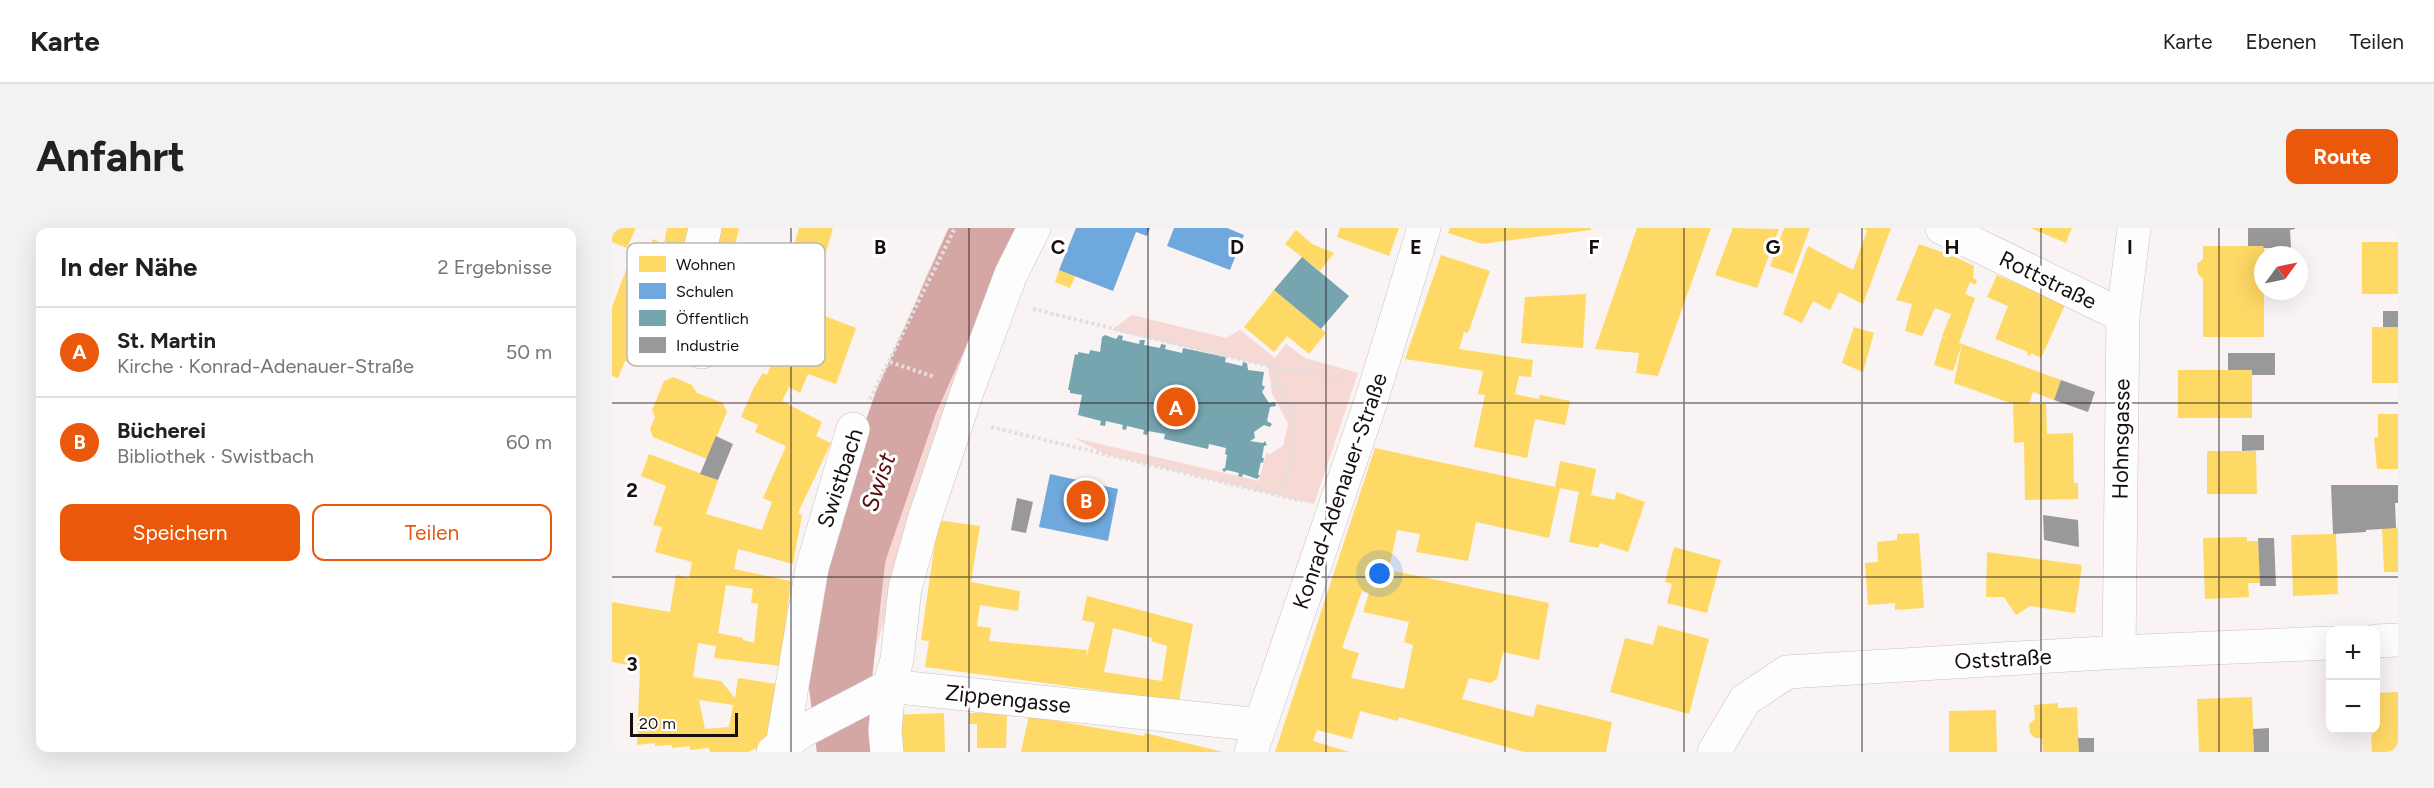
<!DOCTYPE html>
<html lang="de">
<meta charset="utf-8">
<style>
:root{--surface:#fff;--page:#f2f2f2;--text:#202124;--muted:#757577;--line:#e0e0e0;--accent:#ea580c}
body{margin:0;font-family:Figtree,sans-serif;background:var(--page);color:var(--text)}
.controls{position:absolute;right:18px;bottom:18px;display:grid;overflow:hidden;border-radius:12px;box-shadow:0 6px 24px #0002}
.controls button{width:54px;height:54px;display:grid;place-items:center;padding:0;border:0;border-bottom:2px solid var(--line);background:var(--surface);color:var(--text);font:30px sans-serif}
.compass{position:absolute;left:1642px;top:18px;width:54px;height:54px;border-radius:50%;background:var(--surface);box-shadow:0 6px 24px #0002;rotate:57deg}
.scale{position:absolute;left:18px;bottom:15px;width:108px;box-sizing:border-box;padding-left:6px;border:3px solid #170f0e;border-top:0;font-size:16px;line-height:21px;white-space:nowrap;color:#170f0e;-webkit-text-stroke:4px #fff;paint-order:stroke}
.you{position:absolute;left:768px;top:346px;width:21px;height:21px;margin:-15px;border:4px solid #fff;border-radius:50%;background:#1a73e8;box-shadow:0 0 0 9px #1a73e833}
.badge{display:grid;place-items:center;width:39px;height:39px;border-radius:50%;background:var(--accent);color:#fff;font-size:20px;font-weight:700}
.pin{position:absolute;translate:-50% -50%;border:3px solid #fff;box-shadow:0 2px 6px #0006}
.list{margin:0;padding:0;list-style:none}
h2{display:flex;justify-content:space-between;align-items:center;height:78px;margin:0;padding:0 24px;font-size:26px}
h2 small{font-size:20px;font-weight:400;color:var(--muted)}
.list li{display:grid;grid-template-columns:39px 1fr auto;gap:18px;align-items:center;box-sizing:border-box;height:90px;padding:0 24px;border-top:2px solid var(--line)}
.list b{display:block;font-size:22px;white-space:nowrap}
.list p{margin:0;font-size:20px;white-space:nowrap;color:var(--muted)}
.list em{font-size:20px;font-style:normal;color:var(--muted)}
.actions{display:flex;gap:12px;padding:18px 24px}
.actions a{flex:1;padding:14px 0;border:2px solid var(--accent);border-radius:12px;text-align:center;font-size:21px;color:var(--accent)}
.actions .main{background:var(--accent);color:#fff}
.map{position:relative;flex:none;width:1786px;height:524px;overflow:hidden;border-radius:12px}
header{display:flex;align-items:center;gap:36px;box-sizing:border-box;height:84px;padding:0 30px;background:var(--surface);border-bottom:2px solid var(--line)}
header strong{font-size:28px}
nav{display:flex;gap:33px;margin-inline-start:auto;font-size:21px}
.intro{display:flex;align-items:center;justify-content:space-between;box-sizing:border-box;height:144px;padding:0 36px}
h1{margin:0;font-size:42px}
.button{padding:15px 27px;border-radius:12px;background:var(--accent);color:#fff;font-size:21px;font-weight:700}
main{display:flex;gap:36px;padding:0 36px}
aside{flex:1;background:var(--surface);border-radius:12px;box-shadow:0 6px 24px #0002}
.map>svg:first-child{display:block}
.green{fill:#f6d8d5}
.homes{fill:#ffd966;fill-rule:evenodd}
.schools{fill:#6fa8dc}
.public{fill:#76a5af}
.industry{fill:#999}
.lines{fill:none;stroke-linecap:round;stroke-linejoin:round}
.river{stroke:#d5a7a4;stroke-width:64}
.minor-casing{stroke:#c9c2c1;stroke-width:34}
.major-casing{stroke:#c9c2c1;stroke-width:34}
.path{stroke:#e0dede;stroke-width:4;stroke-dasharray:3 3;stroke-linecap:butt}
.minor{stroke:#fefdfd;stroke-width:33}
.major{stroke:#fefdfd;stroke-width:33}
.grid{fill:none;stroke:#170f0e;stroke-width:1.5;stroke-opacity:0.55}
.labels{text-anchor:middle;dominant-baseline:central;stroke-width:6;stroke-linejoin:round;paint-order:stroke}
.street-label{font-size:22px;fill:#170f0e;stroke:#fff}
.water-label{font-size:24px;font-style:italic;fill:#560a0f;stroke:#fff}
.key{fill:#fff;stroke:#b9b7b7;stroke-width:1.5}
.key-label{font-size:16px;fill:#170f0e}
.grid-label{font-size:20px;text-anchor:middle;font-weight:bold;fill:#170f0e;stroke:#fff;stroke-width:6;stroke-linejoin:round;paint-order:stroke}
</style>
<header>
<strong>Karte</strong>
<nav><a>Karte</a><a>Ebenen</a><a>Teilen</a></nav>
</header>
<div class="intro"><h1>Anfahrt</h1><a class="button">Route</a></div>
<main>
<aside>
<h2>In der Nähe<small>2 Ergebnisse</small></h2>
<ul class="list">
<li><span class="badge">A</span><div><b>St. Martin</b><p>Kirche · Konrad-Adenauer-Straße</p></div><em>50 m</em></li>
<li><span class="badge">B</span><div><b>Bücherei</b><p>Bibliothek · Swistbach</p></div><em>60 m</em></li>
</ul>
<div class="actions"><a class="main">Speichern</a><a>Teilen</a></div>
</aside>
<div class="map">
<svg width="1786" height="524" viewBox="0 0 1786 524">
<rect width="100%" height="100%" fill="#f9f3f3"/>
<!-- green -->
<g class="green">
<path d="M 336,0 L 415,0 L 398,32 L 254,447 L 210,439 L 243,260 L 310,57 Z"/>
<path d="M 520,87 L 614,110 L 628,102 L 663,130 L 674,116 L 693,130 L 746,145 L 702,276 L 493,226 L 462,210 L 647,253 L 654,225 L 658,226 L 671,218 L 676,196 L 660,165 L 656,138 L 500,102 Z"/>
</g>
<!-- homes -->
<g class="homes">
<path d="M 0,0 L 24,0 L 15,20 L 0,14 Z"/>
<path d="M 55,0 L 79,0 L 73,36 L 49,32 L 35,25 L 41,11 L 52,16 Z"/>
<path d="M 102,0 L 127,0 L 121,26 L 174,45 L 187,0 L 221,0 L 197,82 L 244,100 L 224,156 L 196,146 L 188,165 L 177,159 L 170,173 L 210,194 L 204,208 L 219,215 L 186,285 L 190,287 L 181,336 L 126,321 L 122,341 L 179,353 L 168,438 L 102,430 L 104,418 L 86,415 L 81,449 L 109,453 L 123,470 L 126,450 L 165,456 L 153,517 L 136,524 L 98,524 L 97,520 L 78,522 L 78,518 L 60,520 L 60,517 L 43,518 L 43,515 L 25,517 L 28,439 L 0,434 L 0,374 L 58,384 L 64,347 L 77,350 L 80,334 L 43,324 L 50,299 L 41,297 L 54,258 L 29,248 L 37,226 L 106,252 L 94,286 L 150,302 L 160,274 L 151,270 L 174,218 L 143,204 L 146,197 L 129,189 L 142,159 L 151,145 L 155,147 L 161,131 L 171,135 L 191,80 L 92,42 ZM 114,357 L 141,361 L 139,375 L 146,376 L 142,415 L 131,412 L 131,410 L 106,405 ZM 87,472 L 121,477 L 117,499 L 93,501 Z"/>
<path d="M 728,0 L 787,0 L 777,28 L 725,9 Z"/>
<path d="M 838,0 L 979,0 L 979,2 L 870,16 L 836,5 Z"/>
<path d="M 1025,0 L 1099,0 L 1046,148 L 1024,145 L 1027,125 L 983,121 Z"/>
<path d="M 1121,0 L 1167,1 L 1145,60 L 1103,47 Z"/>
<path d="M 1172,0 L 1198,0 L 1181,46 L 1158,38 Z"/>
<path d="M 1251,0 L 1279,0 L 1251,76 L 1227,64 L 1218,82 L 1201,73 L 1190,95 L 1171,86 L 1196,18 L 1241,42 L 1255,3 Z"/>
<path d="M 1418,0 L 1460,0 L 1454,15 Z"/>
<path d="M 684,2 L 700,16 L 722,25 L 708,43 L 673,16 Z"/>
<rect x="1750" y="14" width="36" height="52"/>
<path d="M 1307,16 L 1341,28 L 1362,38 L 1361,50 L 1365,52 L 1363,57 L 1358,54 L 1353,66 L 1363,70 L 1347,115 L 1350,116 L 1341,143 L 1322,137 L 1330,109 L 1337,111 L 1330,108 L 1339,86 L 1323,80 L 1310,108 L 1293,103 L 1300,76 L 1284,72 Z"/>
<path d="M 1591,18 L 1652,18 L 1652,109 L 1591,109 L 1591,51 L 1586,46 L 1585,36 L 1591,31 Z"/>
<path d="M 829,27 L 878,43 L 856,105 L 852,104 L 847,121 L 921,132 L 919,149 L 907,148 L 903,166 L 927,171 L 928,167 L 958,173 L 953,197 L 923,191 L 915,230 L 862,219 L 873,167 L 866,166 L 871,143 L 793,131 Z"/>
<path d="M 17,34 L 48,47 L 22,111 L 25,112 L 16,134 L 13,133 L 6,150 L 0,148 L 0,79 Z"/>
<path d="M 447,42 L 463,48 L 458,60 L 443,54 Z"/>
<path d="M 1385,47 L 1453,77 L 1429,130 L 1419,125 L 1418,128 L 1415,126 L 1416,124 L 1383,111 L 1396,78 L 1375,69 Z"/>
<path d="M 662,62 L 714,105 L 697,126 L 675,108 L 662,124 L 632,99 Z"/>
<path d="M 974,66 L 971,120 L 909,115 L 913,69 Z"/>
<path d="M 1242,99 L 1262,105 L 1251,144 L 1230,135 Z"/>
<rect x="1760" y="99" width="26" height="56"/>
<path d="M 1350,116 L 1449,152 L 1442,172 L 1421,164 L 1417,176 L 1434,176 L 1435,206 L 1461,205 L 1462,255 L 1466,255 L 1466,271 L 1413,272 L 1412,214 L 1402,215 L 1401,176 L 1342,155 Z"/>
<rect x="1566" y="142" width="74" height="48"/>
<path d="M 61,149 L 80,157 L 85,165 L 111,175 L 115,184 L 95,231 L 41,209 L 38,201 L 43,189 L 40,182 L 52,153 Z"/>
<path d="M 1766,186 L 1786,186 L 1786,241 L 1765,241 L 1762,210 L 1766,209 Z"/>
<path d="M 763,220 L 943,259 L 948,233 L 984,241 L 979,267 L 1003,272 L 1004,264 L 1033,274 L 1016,324 L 988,315 L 986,320 L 957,314 L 967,264 L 948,260 L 937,310 L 864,294 L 856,333 L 804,324 L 808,306 L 785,302 L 777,342 L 937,375 L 927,432 L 891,424 L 885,451 L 878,455 L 857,450 L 850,471 L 921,489 L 925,476 L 1000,494 L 994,524 L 912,524 L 787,489 L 786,493 L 748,483 L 740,511 L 705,502 L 701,513 L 737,524 L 663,524 ZM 750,363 L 757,365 L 751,384 L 797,394 L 792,414 L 801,417 L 792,461 L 739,450 L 747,425 L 730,420 Z"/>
<path d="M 1595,223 L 1644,223 L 1645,266 L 1595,266 Z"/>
<path d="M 326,292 L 368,298 L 359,354 L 408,363 L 406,383 L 368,377 L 365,398 L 379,400 L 377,413 L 475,422 L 474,431 L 483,395 L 470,392 L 475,368 L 581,396 L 567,473 L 313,439 L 317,413 L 309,412 ZM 501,400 L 540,410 L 539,413 L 555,418 L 550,453 L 492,444 Z"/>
<path d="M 1770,300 L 1786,300 L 1786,344 L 1772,344 Z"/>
<path d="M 1307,305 L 1312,380 L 1283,382 L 1283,375 L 1256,377 L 1253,335 L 1266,334 L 1265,314 L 1285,312 L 1285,306 Z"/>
<path d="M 1724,306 L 1726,366 L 1681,368 L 1679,307 Z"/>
<path d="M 1635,309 L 1635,313 L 1646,313 L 1648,355 L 1636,355 L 1637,369 L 1593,371 L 1591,310 Z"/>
<path d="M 1062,319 L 1109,332 L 1095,385 L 1055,375 L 1060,356 L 1053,354 Z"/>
<path d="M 1375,324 L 1470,337 L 1463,385 L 1418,378 L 1404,387 L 1392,369 L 1374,369 Z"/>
<path d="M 1046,397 L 1097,411 L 1077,486 L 998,464 L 1013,410 L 1041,417 Z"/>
<path d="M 1786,464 L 1786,524 L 1760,524 L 1759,502 L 1764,502 L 1764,465 Z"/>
<path d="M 1640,469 L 1642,524 L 1587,524 L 1585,471 Z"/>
<path d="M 1446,475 L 1446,480 L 1465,479 L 1467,524 L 1431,524 L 1430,510 L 1423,510 L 1418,505 L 1417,496 L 1423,491 L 1422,477 Z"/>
<path d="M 1384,482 L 1385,524 L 1337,524 L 1337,483 Z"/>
<path d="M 332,485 L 333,524 L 282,524 L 280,487 Z"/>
<path d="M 357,485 L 395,485 L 394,520 L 365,520 L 365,496 L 357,496 Z"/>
<path d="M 417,488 L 532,508 L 533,505 L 611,524 L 409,524 Z"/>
</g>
<!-- schools -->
<g class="schools">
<path d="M 464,0 L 538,0 L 535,8 L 524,4 L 501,63 L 447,42 Z"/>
<path d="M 562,0 L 615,0 L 632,7 L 618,42 L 555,18 Z"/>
<path d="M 438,246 L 506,261 L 496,313 L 427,299 Z"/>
</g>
<!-- public -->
<g class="public">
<path d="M 690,29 L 737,68 L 709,101 L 662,62 Z"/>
<path d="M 493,107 L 504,111 L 507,107 L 511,108 L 510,112 L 527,116 L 528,112 L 533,112 L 532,117 L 548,120 L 549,116 L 554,117 L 553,121 L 570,125 L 571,120 L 614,129 L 613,134 L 630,138 L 631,134 L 635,135 L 636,142 L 652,144 L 650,157 L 653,159 L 650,164 L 657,175 L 663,174 L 664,178 L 658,179 L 655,193 L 660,196 L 658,199 L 652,197 L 642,204 L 643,210 L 638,213 L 651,215 L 653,213 L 655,217 L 652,218 L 650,230 L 652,230 L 651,235 L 649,234 L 646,246 L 648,248 L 645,251 L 631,246 L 630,249 L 626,248 L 627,245 L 615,242 L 612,244 L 610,241 L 613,240 L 615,227 L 613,226 L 614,220 L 597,216 L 596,221 L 552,211 L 553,206 L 536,203 L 535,207 L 531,206 L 532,202 L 515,198 L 514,202 L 510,201 L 511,197 L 494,193 L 493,198 L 488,197 L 489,193 L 466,187 L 470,167 L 458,165 L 458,162 L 456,162 L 463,126 L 466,127 L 466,124 L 477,126 L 478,122 L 488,124 L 490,109 Z"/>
</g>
<!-- industry -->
<g class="industry">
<path d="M 1636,0 L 1683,0 L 1683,1 L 1678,2 L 1679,20 L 1651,20 L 1652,18 L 1636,18 Z"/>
<rect x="1771" y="83" width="15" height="16"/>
<path d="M 1616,125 L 1663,125 L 1663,147 L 1640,147 L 1640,142 L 1616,142 Z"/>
<path d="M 1449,152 L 1483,164 L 1476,184 L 1442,172 Z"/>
<path d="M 1630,207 L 1652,207 L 1652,222 L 1630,223 Z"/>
<path d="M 104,208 L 121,216 L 106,252 L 88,246 Z"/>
<path d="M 1719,257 L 1786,257 L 1786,275 L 1783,275 L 1784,300 L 1754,302 L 1754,304 L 1721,306 Z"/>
<path d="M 405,270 L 421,274 L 414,305 L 399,302 Z"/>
<path d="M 1431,287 L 1466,292 L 1467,319 L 1432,312 Z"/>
<path d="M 1646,310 L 1662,310 L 1664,358 L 1648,358 Z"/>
<path d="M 1657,500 L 1657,524 L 1642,524 L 1641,501 Z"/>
<path d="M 1466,510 L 1482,510 L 1482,524 L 1467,524 Z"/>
</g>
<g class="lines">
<!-- river -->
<path class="river" d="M 237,524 L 228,449 L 242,326 L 294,174 L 372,0"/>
<defs>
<g id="minor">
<path d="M 1330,0 L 1511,88"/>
<path d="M 90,124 L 75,78 L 93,0"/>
<path d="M 1764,413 L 1786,412"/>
<path d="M 1507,424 L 1511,88 L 1522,0"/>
<path d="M 170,518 L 200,340 L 241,201"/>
<path d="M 161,524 L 189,504 L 277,458 L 648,497"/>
<path d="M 275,524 L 273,503 L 277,458 L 285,432 L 293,360 L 312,292 L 356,161 L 399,46 L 422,0"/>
<path d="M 1102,524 L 1133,472 L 1175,444 L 1507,424 L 1718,415"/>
</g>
<path id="major" d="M 639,524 L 759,173 L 812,0"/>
</defs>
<!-- minor casing -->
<use href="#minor" class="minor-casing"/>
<!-- major casing -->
<use href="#major" class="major-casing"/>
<!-- path -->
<g class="path">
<path d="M 421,81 L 660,139 L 709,145 L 728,153"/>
<path d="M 278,134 L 323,149"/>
<path d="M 660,139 L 683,200 L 679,234 L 666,265"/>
<path d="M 258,171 L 343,0"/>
<path d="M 379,199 L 690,273"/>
</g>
<!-- minor -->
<use href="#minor" class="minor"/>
<!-- major -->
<use href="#major" class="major"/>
</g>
<!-- grid -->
<path class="grid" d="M 179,0 L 179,524M 357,0 L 357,524M 536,0 L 536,524M 714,0 L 714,524M 893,0 L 893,524M 1072,0 L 1072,524M 1250,0 L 1250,524M 1429,0 L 1429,524M 1607,0 L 1607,524M 0,175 L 1786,175M 0,349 L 1786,349"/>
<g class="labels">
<!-- street labels -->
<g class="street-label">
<text transform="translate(1436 52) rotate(26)">Rottstraße</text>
<text transform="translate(1509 211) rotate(-89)">Hohnsgasse</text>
<text transform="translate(228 250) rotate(-72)">Swistbach</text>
<text transform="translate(728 263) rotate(-71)">Konrad-Adenauer-Straße</text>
<text transform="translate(1391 431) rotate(-3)">Oststraße</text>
<text transform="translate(396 471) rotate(6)">Zippengasse</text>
</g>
<!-- water labels -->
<g class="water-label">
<text transform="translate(266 254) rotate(-71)">Swist</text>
</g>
</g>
<!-- legend -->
<rect x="15" y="15" width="198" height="123" rx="9" class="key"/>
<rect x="27" y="28" width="27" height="16" fill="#ffd966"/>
<rect x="27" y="55" width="27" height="16" fill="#6fa8dc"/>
<rect x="27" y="82" width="27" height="16" fill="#76a5af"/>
<rect x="27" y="109" width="27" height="16" fill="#999"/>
<g class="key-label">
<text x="64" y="42">Wohnen</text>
<text x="64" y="69">Schulen</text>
<text x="64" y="96">Öffentlich</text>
<text x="64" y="123">Industrie</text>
</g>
<g class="grid-label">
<text x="268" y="26">B</text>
<text x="446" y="26">C</text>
<text x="625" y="26">D</text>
<text x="804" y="26">E</text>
<text x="982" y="26">F</text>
<text x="1161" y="26">G</text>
<text x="1340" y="26">H</text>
<text x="1518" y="26">I</text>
<text x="20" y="269">2</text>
<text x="20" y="443">3</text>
</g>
</svg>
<div class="controls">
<button>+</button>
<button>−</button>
</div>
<svg class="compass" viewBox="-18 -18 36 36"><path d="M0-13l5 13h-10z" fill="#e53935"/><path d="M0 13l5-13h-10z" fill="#757577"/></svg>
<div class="scale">20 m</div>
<div class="you"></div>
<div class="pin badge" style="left:564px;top:179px">A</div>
<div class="pin badge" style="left:474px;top:272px">B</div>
</div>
</main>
